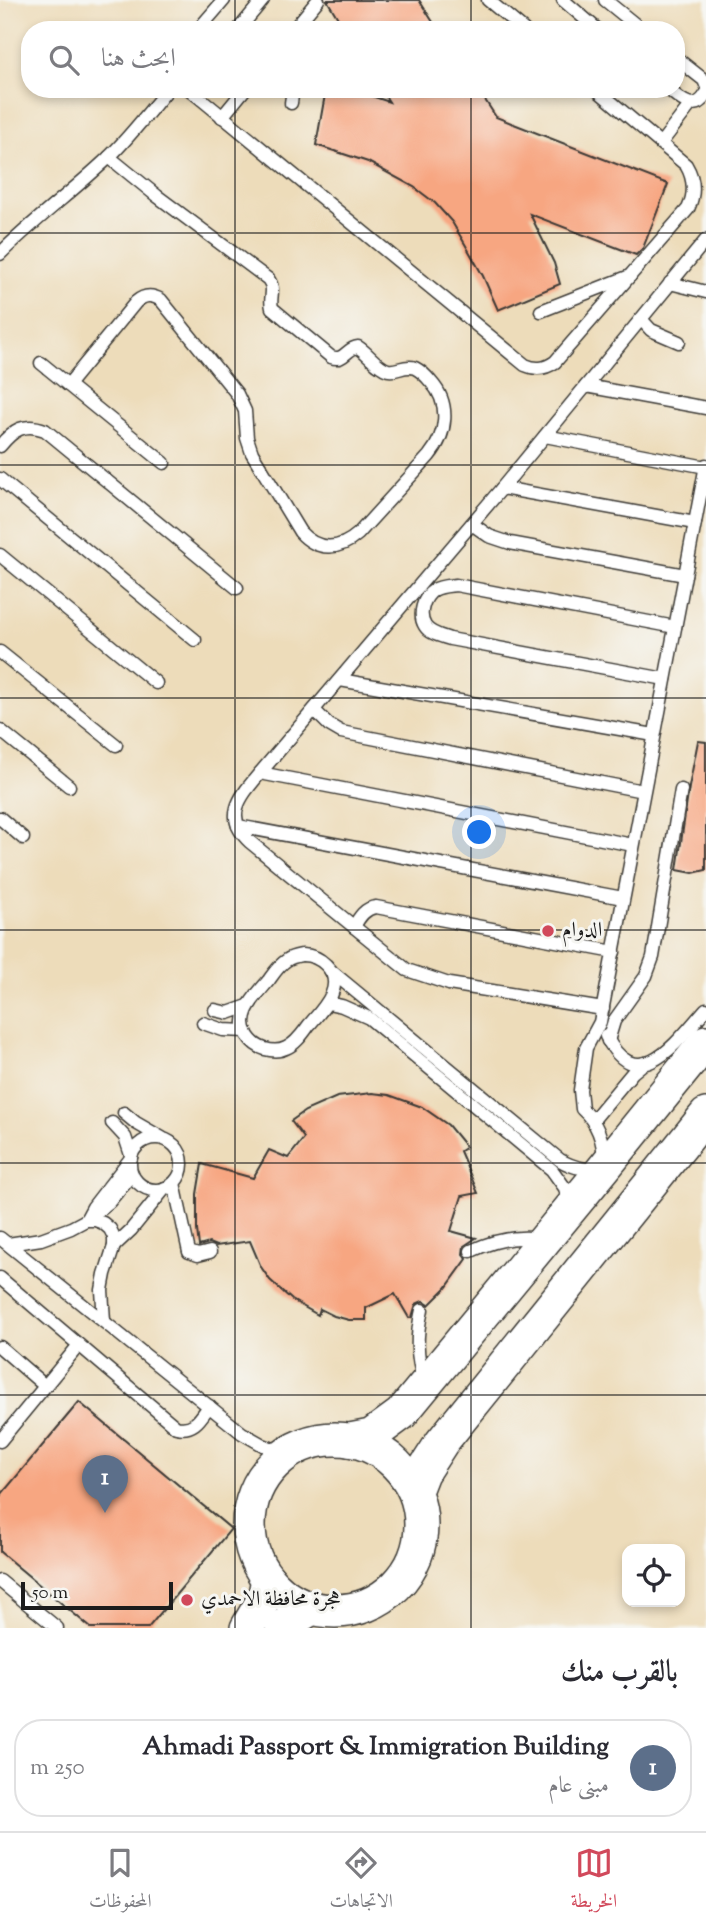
<!DOCTYPE html>
<html lang="ar">
<meta charset="utf-8">
<style>
:root{--surface:#fff;--page:#f2f2f3;--text:#2b2b33;--muted:#7c7c81;--line:#e1e1e2;--accent:#d1495b}
body{margin:0;font-family:"Sorts Mill Goudy",Amiri,serif;background:var(--page);color:var(--text);direction:rtl}
.controls{position:absolute;right:21px;bottom:21px;display:grid;overflow:hidden;border-radius:14px;box-shadow:0 4px 10px #0003}
.controls button{width:63px;height:63px;display:grid;place-items:center;padding:0;border:0;border-bottom:2px solid var(--line);background:var(--surface);color:var(--text);font:35px sans-serif}
.scale{position:absolute;left:21px;bottom:18px;width:152px;box-sizing:border-box;padding-left:7px;border:4px solid #1c1c1c;border-top:0;font-size:19px;line-height:24px;white-space:nowrap;color:#1c1c1c;-webkit-text-stroke:5px #f6f6f2;paint-order:stroke}
.you{position:absolute;left:480px;top:833px;width:24px;height:24px;margin:-18px;border:5px solid #fff;border-radius:50%;background:#1a73e8;box-shadow:0 0 0 10px #1a73e833}
.badge{display:grid;place-items:center;width:46px;height:46px;border-radius:50%;background:var(--accent);color:#fff;font-size:23px;font-weight:700}
.pin{position:absolute;translate:-50% -58px;filter:drop-shadow(0 2px 4px #0008)}
.pin::after{content:'';position:absolute;top:37px;width:24px;height:21px;background:inherit;clip-path:polygon(0 0,100% 0,50% 100%)}
.list{margin:0;padding:0;list-style:none}
h2{display:flex;justify-content:space-between;align-items:center;height:91px;margin:0;padding:0 28px;font-size:30px}
h2 small{font-size:23px;font-weight:400;color:var(--muted)}
.list li{display:grid;grid-template-columns:46px 1fr auto;gap:21px;align-items:center;box-sizing:border-box;height:98px;margin:0 14px 14px;padding:0 14px;border:2px solid var(--line);border-radius:28px}
.list b{display:block;font-size:26px;white-space:nowrap}
.list p{margin:0;font-size:23px;white-space:nowrap;color:var(--muted)}
.list em{font-size:23px;font-style:normal;color:var(--muted)}
.icon{flex:none;width:38px;height:38px;fill:none;stroke:currentColor;stroke-width:2;stroke-linecap:round;stroke-linejoin:round}
.map{position:relative;flex:none;width:706px;height:1628px;overflow:hidden;direction:ltr}
.search{position:absolute;background:var(--surface);box-shadow:0 4px 10px #0003;left:21px;right:21px;top:21px;height:77px;display:flex;align-items:center;gap:18px;box-sizing:border-box;padding:0 24px;border-radius:28px;color:var(--muted);font-size:26px}
.sheet{height:203px;background:var(--surface)}
nav{display:flex;justify-content:space-around;align-items:center;box-sizing:border-box;height:98px;border-top:2px solid var(--line);background:var(--surface);font-size:19px;color:var(--muted)}
nav a{display:grid;justify-items:center;gap:4px}
nav .on{color:var(--accent)}
.map>svg:first-child{display:block}
.building{fill:#f7a681}
.lines{fill:none;stroke-linecap:round;stroke-linejoin:round}
.service-casing{stroke:#3b3934;stroke-width:15}
.secondary-casing{stroke:#3b3934;stroke-width:36}
.service{stroke:#fff;stroke-width:12}
.secondary{stroke:#fff;stroke-width:33}
.grid{fill:none;stroke:#1c1c1c;stroke-width:2;stroke-opacity:0.55}
.poi-dot{fill:#d1495b;stroke:#f6f6f2;stroke-width:2.5}
.labels{text-anchor:middle;dominant-baseline:central;stroke-width:6;stroke-linejoin:round;paint-order:stroke}
.poi-label{font-size:21px;fill:#1c1c1c;stroke:#f6f6f2;text-anchor:start}
</style>
<div class="map">
<svg width="706" height="1628" viewBox="0 0 706 1628">
<rect width="100%" height="100%" fill="#f6f6f2"/>
<filter id="ink" filterUnits="userSpaceOnUse"><feTurbulence type="fractalNoise" baseFrequency=".0143" numOctaves="2"/><feDisplacementMap in="SourceGraphic" scale="14" xChannelSelector="R" yChannelSelector="G"/><feConvolveMatrix kernelMatrix="1 2 1 2 8 2 1 2 1" color-interpolation-filters="sRGB"/></filter>
<filter id="wash" filterUnits="userSpaceOnUse"><feTurbulence type="fractalNoise" baseFrequency=".00686" numOctaves="4" result="noise"/><feDisplacementMap in="SourceGraphic" scale="28" xChannelSelector="R" yChannelSelector="G"/><feGaussianBlur stdDeviation="1.57" result="paint"/><feColorMatrix in="noise" values="0 0 0 0 0 0 0 0 0 0 0 0 0 0 0 0 0 1.4 0 .05"/><feComposite in="paint" operator="in"/></filter>
<g filter="url(#wash)">
<rect width="100%" height="100%" fill="#eddcba"/>
<g id="blocks">
<!-- building -->
<g class="building">
<path d="M 327,0 L 419,0 L 438,30 L 345,30 Z"/>
<path d="M 326,89 L 351,89 L 389,102 L 381,89 L 478,89 L 496,117 L 668,184 L 643,248 L 636,255 L 530,214 L 554,263 L 560,284 L 498,310 L 483,276 L 465,244 L 452,222 L 435,203 L 414,187 L 368,162 L 316,145 Z"/>
<path d="M 698,741 L 706,742 L 706,870 L 693,873 L 677,870 L 689,787 Z"/>
<path d="M 372,1093 L 389,1095 L 422,1107 L 448,1125 L 466,1147 L 460,1151 L 478,1193 L 462,1196 L 451,1231 L 476,1238 L 464,1246 L 463,1254 L 467,1259 L 446,1288 L 429,1305 L 423,1301 L 416,1304 L 412,1317 L 409,1318 L 395,1294 L 366,1308 L 366,1320 L 349,1320 L 334,1316 L 320,1309 L 318,1315 L 292,1300 L 270,1280 L 261,1267 L 250,1241 L 216,1246 L 209,1243 L 199,1246 L 197,1230 L 197,1194 L 202,1164 L 253,1178 L 269,1150 L 288,1158 L 304,1138 L 291,1121 L 305,1111 L 337,1097 Z"/>
<path d="M 79,1402 L 231,1529 L 148,1628 L 91,1628 L 0,1552 L 0,1496 Z"/>
</g>
</g>
</g>
<g filter="url(#ink)">
<use href="#blocks" fill-opacity="0" stroke="#3b3934" stroke-width="2"/>
<g class="lines">
<defs>
<g id="service">
<path d="M 488,0 L 524,30"/>
<path d="M 563,0 L 598,30"/>
<path d="M 605,0 L 642,30"/>
<path d="M 198,30 L 224,0"/>
<path d="M 238,30 L 263,0"/>
<path d="M 293,30 L 318,0"/>
<path d="M 676,58 L 704,80 L 706,85"/>
<path d="M 189,89 L 525,365 C 536,370 545,369 555,362 L 688,209 C 695,194 695,180 686,165 L 596,89"/>
<path d="M 668,89 C 680,99 695,114 706,94"/>
<path d="M 291,103 L 293,89"/>
<path d="M 222,117 L 245,89"/>
<path d="M 661,143 L 691,104"/>
<path d="M 0,254 C 34,220 72,192 107,159 C 129,138 148,113 168,89"/>
<path d="M 670,283 L 706,292"/>
<path d="M 541,311 L 630,276"/>
<path d="M 641,319 L 651,330 L 679,342"/>
<path d="M 41,363 L 164,463"/>
<path d="M 68,385 L 136,302 C 144,295 151,294 161,300 L 237,394 L 245,411 L 247,438 L 252,453 L 300,532 C 317,551 339,551 358,534 L 429,456 C 447,434 451,404 431,382 C 427,377 421,371 415,368 C 405,364 397,372 388,370 C 377,367 368,353 358,347 C 346,348 345,362 331,357 L 272,308 C 269,297 276,289 268,279 L 157,196 L 109,157"/>
<path d="M 586,386 L 706,408"/>
<path d="M 545,436 L 706,467"/>
<path d="M 0,446 C 13,430 24,422 45,430 L 237,588"/>
<path d="M 0,479 L 195,640"/>
<path d="M 502,488 L 695,523"/>
<path d="M 472,524 L 489,536 L 510,543 L 685,575"/>
<path d="M 0,555 L 156,683"/>
<path d="M 0,652 L 116,745"/>
<path d="M 665,679 L 450,639 C 441,636 430,634 425,626 C 418,615 423,597 434,590 C 440,586 448,586 456,585 L 675,627"/>
<path d="M 340,680 L 654,735"/>
<path d="M 314,710 L 329,725 L 341,732 L 643,791"/>
<path d="M 0,730 L 69,786"/>
<path d="M 260,773 L 633,845"/>
<path d="M 0,818 L 23,838"/>
<path d="M 238,826 L 623,898"/>
<path d="M 354,927 C 359,917 365,908 376,907 L 614,952"/>
<path d="M 302,955 C 312,955 319,958 326,965 C 347,985 323,1009 309,1025 C 303,1033 296,1044 286,1048 C 280,1051 272,1051 265,1049 C 258,1047 252,1042 248,1036 C 235,1015 256,996 269,980 C 274,973 279,965 287,960 C 291,957 297,956 302,955 Z"/>
<path d="M 331,971 L 560,1160 C 575,1169 588,1170 604,1168 C 605,1145 599,1124 582,1109 L 580,1090 L 586,1048 L 600,1022 L 706,465"/>
<path d="M 328,1003 L 342,1006 L 369,1018 L 552,1170 L 565,1188 L 569,1205"/>
<path d="M 603,1009 L 449,984 L 407,970 L 250,842 C 222,816 241,796 260,773 L 502,488 L 706,240"/>
<path d="M 215,1010 L 228,1013 L 248,1006"/>
<path d="M 203,1023 L 223,1030 L 246,1031"/>
<path d="M 606,1036 C 638,1100 679,1039 706,1009"/>
<path d="M 608,1041 L 614,1021 L 646,976 L 653,957 L 681,790"/>
<path d="M 124,1113 L 136,1123 L 162,1138"/>
<path d="M 594,1119 L 633,1072 L 644,1063"/>
<path d="M 112,1123 L 125,1137 L 131,1155"/>
<circle cx="156" cy="1164" r="26"/>
<path d="M 174,1183 L 189,1252 L 198,1255 L 210,1252"/>
<path d="M 89,1218 L 109,1202 L 132,1174"/>
<path d="M 86,1220 L 93,1207 L 131,1158"/>
<path d="M 0,1238 L 242,1433 L 263,1445 L 287,1454"/>
<path d="M 8,1244 L 41,1239 L 71,1228 L 86,1220 L 95,1220 L 103,1223 L 110,1229 L 114,1237 L 114,1246 L 105,1274 L 102,1290 L 104,1321"/>
<path d="M 114,1246 L 131,1230 L 165,1188"/>
<path d="M 471,1251 C 494,1240 516,1235 541,1239"/>
<path d="M 0,1278 L 176,1427 C 194,1431 200,1419 209,1406"/>
<path d="M 422,1310 C 416,1335 416,1356 424,1381"/>
<path d="M 0,1347 L 45,1386"/>
<path d="M 0,1441 L 79,1345"/>
<path d="M 0,1581 L 57,1628"/>
</g>
<g id="secondary">
<circle cx="335" cy="1525" r="86"/>
<path d="M 350,1440 L 371,1436 L 401,1414 L 604,1168 L 706,1042"/>
<path d="M 415,1491 L 422,1473 L 442,1442 L 706,1115"/>
<path d="M 247,1628 L 264,1599 L 268,1579"/>
<path d="M 282,1628 L 286,1624 L 312,1608"/>
</g>
</defs>
<!-- service casing -->
<use href="#service" class="service-casing"/>
<!-- secondary casing -->
<use href="#secondary" class="secondary-casing"/>
<!-- service -->
<use href="#service" class="service"/>
<!-- secondary -->
<use href="#secondary" class="secondary"/>
</g>
</g>
<!-- grid -->
<path class="grid" d="M 235,0 L 235,30M 471,0 L 471,30M 235,89 L 235,1628M 471,89 L 471,1628M 0,233 L 706,233M 0,465 L 706,465M 0,698 L 706,698M 0,930 L 706,930M 0,1163 L 706,1163M 0,1395 L 706,1395"/>
<!-- markers -->
<g class="poi-dot">
<circle cx="548" cy="931" r="7"/>
<circle cx="187" cy="1600" r="7"/>
</g>
<g class="labels">
<!-- poi labels -->
<g class="poi-label">
<text x="562" y="931">الدوام</text>
<text x="201" y="1600">هجرة محافظة الاحمدي</text>
</g>
</g>
</svg>
<div class="controls">
<button><svg class="icon" aria-label="locate" viewBox="0 0 24 24"><circle cx="12" cy="12" r="6"/><path d="M12 2v4M12 18v4M2 12h4M18 12h4"/></svg></button>
</div>
<div class="scale">50 m</div>
<div class="you"></div>
<div class="pin badge" style="left:105px;top:1513px;background:#5c6f8a">1</div>
<div class="search"><svg class="icon" aria-label="search" viewBox="0 0 24 24"><circle cx="10" cy="10" r="6"/><path d="M15 15l6 6"/></svg>ابحث هنا</div>
</div>
<section class="sheet">
<h2>بالقرب منك<small></small></h2>
<ul class="list">
<li><span class="badge" style="background:#5c6f8a">1</span><div><b>Ahmadi Passport &amp; Immigration Building</b><p>مبنى عام</p></div><em>250 m</em></li>
</ul>
</section>
<nav>
<a class="on"><svg class="icon" aria-label="map" viewBox="0 0 24 24"><path d="M3 6l6-2 6 2 6-2v14l-6 2-6-2-6 2zM9 4v14M15 6v14"/></svg>الخريطة</a>
<a><svg class="icon" aria-label="directions" viewBox="0 0 24 24"><path d="M12 3l9 9-9 9-9-9zM9 14v-3h6M13 9l2 2-2 2"/></svg>الاتجاهات</a>
<a><svg class="icon" aria-label="saved" viewBox="0 0 24 24"><path d="M7 4h10v16l-5-4-5 4z"/></svg>المحفوظات</a>
</nav>
